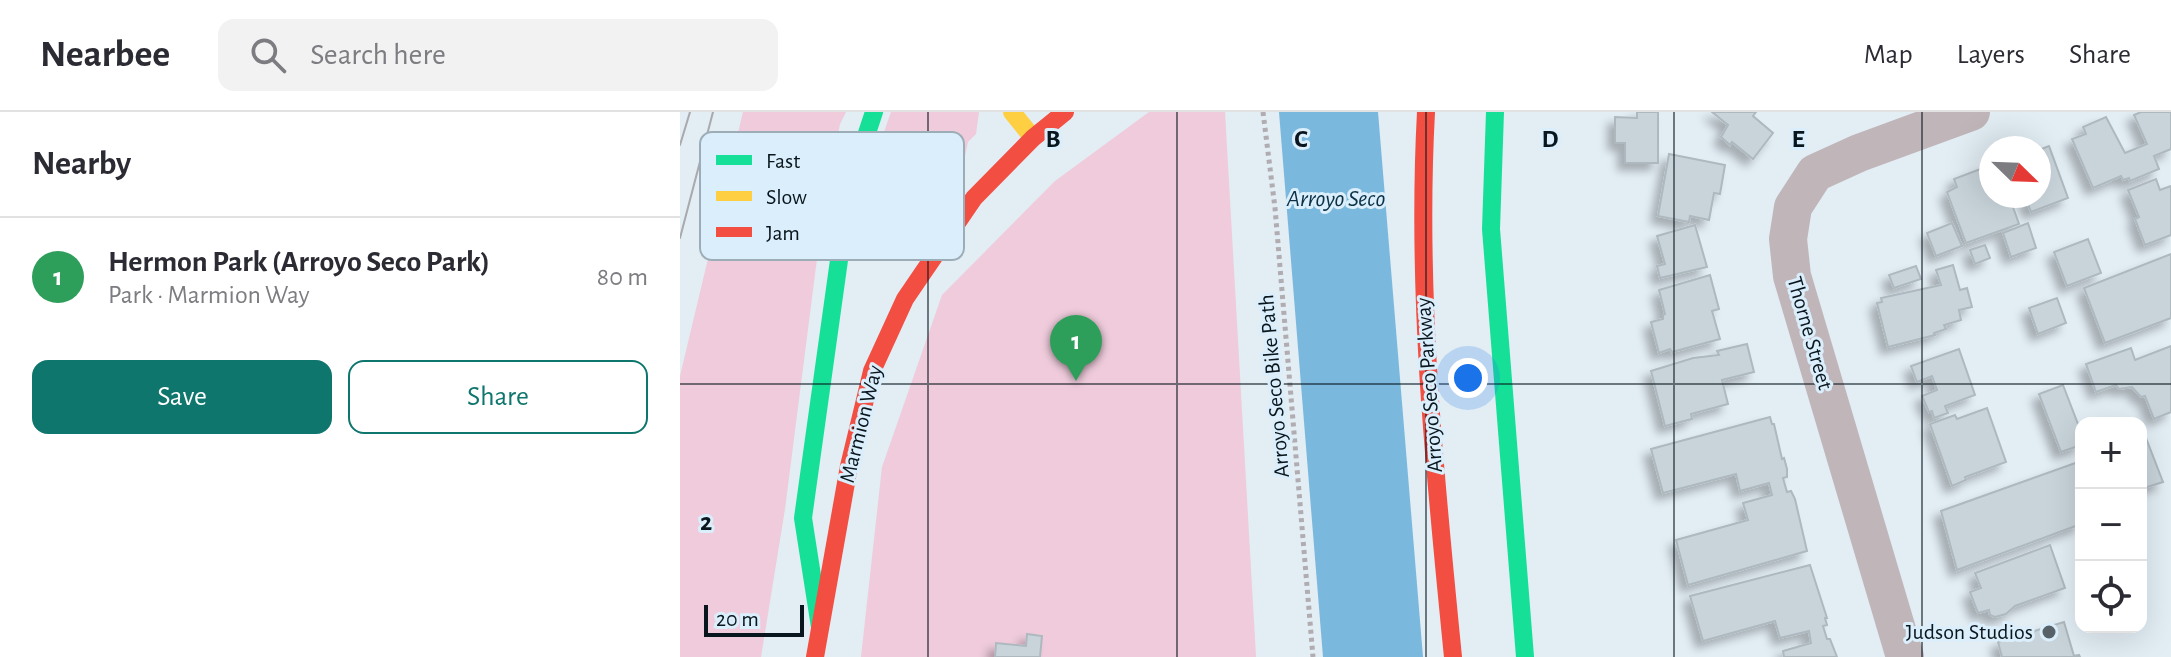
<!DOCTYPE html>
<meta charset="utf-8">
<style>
:root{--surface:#fff;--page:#f2f2f3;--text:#2b2b33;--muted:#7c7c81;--line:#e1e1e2;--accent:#0f766e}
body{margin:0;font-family:"Alegreya Sans",sans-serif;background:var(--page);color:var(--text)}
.controls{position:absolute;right:24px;bottom:24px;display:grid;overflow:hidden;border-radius:16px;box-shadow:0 8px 32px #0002}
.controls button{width:72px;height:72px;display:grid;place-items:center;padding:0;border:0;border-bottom:2px solid var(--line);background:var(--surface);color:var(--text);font:40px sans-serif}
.compass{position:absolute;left:1299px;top:24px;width:72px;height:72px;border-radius:50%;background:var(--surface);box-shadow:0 8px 32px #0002;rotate:113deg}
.scale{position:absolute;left:24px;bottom:20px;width:100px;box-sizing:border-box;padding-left:8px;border:4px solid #0a161d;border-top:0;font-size:22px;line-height:28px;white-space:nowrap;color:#0a161d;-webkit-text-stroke:6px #dbeefb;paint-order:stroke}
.you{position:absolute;left:788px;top:266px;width:28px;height:28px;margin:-20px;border:6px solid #fff;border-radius:50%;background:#1a73e8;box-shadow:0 0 0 12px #1a73e833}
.badge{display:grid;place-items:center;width:52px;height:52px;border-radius:50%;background:var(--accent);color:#fff;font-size:26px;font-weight:700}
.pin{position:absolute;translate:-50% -66px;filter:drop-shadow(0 2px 4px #0008)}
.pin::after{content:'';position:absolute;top:42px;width:28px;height:24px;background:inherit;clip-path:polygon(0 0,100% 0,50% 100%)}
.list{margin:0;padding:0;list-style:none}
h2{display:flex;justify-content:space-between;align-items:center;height:104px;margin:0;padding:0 32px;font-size:34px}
h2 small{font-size:26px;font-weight:400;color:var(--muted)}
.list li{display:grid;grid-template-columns:52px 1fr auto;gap:24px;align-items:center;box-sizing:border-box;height:120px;padding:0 32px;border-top:2px solid var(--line)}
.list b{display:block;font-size:30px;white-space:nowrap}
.list p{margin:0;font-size:26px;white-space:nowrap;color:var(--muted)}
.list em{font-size:26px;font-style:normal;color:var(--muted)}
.actions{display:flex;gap:16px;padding:24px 32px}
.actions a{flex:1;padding:18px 0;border:2px solid var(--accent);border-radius:16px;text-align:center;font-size:28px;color:var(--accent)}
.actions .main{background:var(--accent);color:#fff}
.icon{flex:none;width:44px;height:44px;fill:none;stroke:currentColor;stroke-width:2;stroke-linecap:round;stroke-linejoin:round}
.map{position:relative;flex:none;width:1491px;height:545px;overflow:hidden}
header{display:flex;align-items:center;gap:48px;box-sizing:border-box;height:112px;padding:0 40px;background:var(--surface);border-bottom:2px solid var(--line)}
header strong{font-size:38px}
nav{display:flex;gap:44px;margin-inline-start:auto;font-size:28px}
.search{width:560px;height:72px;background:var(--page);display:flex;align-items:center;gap:20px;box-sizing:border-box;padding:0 28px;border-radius:16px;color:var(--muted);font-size:30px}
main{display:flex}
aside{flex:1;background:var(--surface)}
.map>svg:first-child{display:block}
.green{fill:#efcbdb}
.water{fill:#7ab8dd}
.building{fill:#c8d3da;stroke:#aeb8bf;stroke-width:2;filter:url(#shadow)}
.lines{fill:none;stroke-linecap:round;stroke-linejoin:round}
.path{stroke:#b0acb1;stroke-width:5;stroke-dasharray:4 4;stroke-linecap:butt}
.street{stroke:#c0b6ba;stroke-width:38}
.fast{stroke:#16e098;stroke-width:18}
.slow{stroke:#ffcf43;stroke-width:18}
.jam{stroke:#f24e42;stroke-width:18}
.tram{stroke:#a9a9ae;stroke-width:2}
.grid{fill:none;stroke:#0a161d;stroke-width:2;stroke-opacity:0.55}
.poi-dot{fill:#566168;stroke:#dbeefb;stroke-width:3}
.labels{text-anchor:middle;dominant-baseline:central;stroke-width:6;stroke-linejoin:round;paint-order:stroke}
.street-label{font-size:22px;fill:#0a161d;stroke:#dbeefb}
.poi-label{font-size:22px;fill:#0a161d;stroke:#dbeefb;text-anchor:end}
.water-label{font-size:24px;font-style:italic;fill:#0c3146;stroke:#dbeefb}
.key{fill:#dbeefb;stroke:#9cadb8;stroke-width:2}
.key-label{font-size:22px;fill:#0a161d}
.grid-label{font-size:26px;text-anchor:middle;font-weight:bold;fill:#0a161d;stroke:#dbeefb;stroke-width:6;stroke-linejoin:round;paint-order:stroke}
</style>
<header>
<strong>Nearbee</strong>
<div class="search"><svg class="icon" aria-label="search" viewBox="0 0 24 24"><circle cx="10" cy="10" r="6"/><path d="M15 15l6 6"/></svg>Search here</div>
<nav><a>Map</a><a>Layers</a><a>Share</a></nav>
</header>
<main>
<aside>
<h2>Nearby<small></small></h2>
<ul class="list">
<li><span class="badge" style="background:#2e9e5b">1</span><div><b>Hermon Park (Arroyo Seco Park)</b><p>Park · Marmion Way</p></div><em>80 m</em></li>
</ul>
<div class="actions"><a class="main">Save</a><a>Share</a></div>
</aside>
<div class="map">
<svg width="1491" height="545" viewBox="0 0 1491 545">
<defs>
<filter id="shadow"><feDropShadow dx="-7" dy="7" stdDeviation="4" flood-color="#0004"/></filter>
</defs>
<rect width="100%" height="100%" fill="#e2edf4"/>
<!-- green -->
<g class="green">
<path d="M 63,0 L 166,0 L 160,12 L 144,92 L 105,397 L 81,545 L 0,545 L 0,264 Z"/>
<path d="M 211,0 L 299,0 L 296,22 L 288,30 L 285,44 L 267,63 L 212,139 L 187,124 L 197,40 Z"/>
<path d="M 469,0 L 545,0 L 576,545 L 181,545 L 202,355 L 262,183 L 375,69 Z"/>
</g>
<!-- water -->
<path class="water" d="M 599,0 L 698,0 L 743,545 L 643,545 Z"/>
<!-- building -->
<g class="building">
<path d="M 957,0 L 978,0 L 978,51 L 945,51 L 945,31 L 935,31 L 935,5 L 957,6 Z"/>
<path d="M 1032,0 L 1076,0 L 1073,4 L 1093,21 L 1073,47 L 1052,30 L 1050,33 L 1041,25 L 1048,13 Z"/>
<path d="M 1461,0 L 1491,0 L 1491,37 L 1474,44 L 1479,57 L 1450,69 L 1449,66 L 1443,68 L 1441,64 L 1413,76 L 1392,27 L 1406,22 L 1403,15 L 1426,5 L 1445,41 L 1467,32 L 1454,3 Z"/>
<path d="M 1369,34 L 1388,86 L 1351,100 L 1345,84 L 1359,84 L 1359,38 Z"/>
<path d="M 989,42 L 1045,53 L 1040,82 L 1034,81 L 1029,108 L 1010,104 L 1009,110 L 978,104 Z"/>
<path d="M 1311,53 L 1311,84 L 1329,84 L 1339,112 L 1286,131 L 1267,80 L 1277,75 L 1274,67 Z"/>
<path d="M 1476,67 L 1480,78 L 1491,74 L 1491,123 L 1465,133 L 1455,107 L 1459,105 L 1448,78 Z"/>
<path d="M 1272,111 L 1282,134 L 1256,144 L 1247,121 Z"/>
<path d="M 1348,111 L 1356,136 L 1331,145 L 1323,121 Z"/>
<path d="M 1015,113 L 1027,155 L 980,166 L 977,154 L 985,152 L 977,124 Z"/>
<path d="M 1408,127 L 1421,161 L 1387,174 L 1374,140 Z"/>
<path d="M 1305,133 L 1310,146 L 1295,152 L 1290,138 Z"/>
<path d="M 1491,142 L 1491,206 L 1425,231 L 1404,176 Z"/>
<path d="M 1273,153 L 1280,178 L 1287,176 L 1292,195 L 1279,198 L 1281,208 L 1264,213 L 1266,217 L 1254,221 L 1255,223 L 1208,235 L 1197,191 L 1202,190 L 1201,186 L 1261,173 L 1256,158 Z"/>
<path d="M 1236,154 L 1241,167 L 1214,176 L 1209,163 Z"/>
<path d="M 1030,163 L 1039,197 L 1032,199 L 1040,227 L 992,240 L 990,237 L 979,241 L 971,210 L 983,207 L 983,203 L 985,202 L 979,178 Z"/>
<path d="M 1377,186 L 1386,211 L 1358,222 L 1349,196 Z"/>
<path d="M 1067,232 L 1074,260 L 1042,268 L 1048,292 L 1011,302 L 1012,307 L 985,314 L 971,259 L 1013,246 L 1039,243 L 1037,239 Z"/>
<path d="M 1491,234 L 1491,300 L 1474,307 L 1465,284 L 1461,285 L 1452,275 L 1439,277 L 1436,273 L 1416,280 L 1406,252 L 1451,236 L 1455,248 Z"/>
<path d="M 1279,237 L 1295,283 L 1265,294 L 1268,301 L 1254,306 L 1252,299 L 1249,300 L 1242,284 L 1257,278 L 1252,264 L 1237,270 L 1231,254 Z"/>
<path d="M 1383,273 L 1398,312 L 1401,311 L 1401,333 L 1381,340 L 1359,282 Z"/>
<path d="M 1307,296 L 1326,350 L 1285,365 L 1286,368 L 1272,374 L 1250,312 L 1275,303 L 1277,307 Z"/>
<path d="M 1090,305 L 1092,312 L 1094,312 L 1102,347 L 1104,346 L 1107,357 L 1107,365 L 1103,366 L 1107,380 L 1111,379 L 1115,387 L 1127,439 L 1008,473 L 996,428 L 1068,408 L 1063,391 L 1092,383 L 1089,371 L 1060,379 L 1056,362 L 983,381 L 971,337 Z"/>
<path d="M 1461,313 L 1483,370 L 1461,377 Z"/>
<path d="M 1401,349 L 1401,412 L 1277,458 L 1261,399 Z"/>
<path d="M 1370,433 L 1385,476 L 1335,494 L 1326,502 L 1315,505 L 1310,503 L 1309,498 L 1298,501 L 1290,480 L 1301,476 L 1295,461 Z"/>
<path d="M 1130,453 L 1147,506 L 1145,506 L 1147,513 L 1143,514 L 1147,527 L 1150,527 L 1157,545 L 1104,545 L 1103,539 L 1131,531 L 1129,519 L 1100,526 L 1095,509 L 1023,529 L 1010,484 Z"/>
<path d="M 1384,510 L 1394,544 L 1399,543 L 1400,545 L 1322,545 L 1318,530 Z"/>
<path d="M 347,522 L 362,524 L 360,545 L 315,545 L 316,531 L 346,534 Z"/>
</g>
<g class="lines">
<!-- path -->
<path class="path" d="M 583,0 L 595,96 L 633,545"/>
<!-- street -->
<path class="street" d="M 1225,545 L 1112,164 L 1108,127 L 1113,95 L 1135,61 L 1179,41 L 1291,0"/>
<!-- fast -->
<g class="fast">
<path d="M 815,0 L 811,117 L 845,545"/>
<path d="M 140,515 L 123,406 L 166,98 L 177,51 L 194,0"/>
</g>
<!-- slow -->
<path class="slow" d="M 332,0 L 353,26"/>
<!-- jam -->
<g class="jam">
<path d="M 746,0 C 736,183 755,363 773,545"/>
<path d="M 135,545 L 169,354 L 192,259 L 225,187 L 294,86 L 353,26 L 385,0"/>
</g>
<!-- tram -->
<g class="tram">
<path d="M 0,33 L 10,0"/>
<path d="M 0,126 L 33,0"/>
</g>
</g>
<!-- grid -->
<path class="grid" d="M 248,0 L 248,545M 497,0 L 497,545M 746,0 L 746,545M 994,0 L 994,545M 1242,0 L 1242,545M 0,272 L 1491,272"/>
<!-- markers -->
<circle class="poi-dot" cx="1369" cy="520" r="8"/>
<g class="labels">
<!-- street labels -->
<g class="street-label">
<text transform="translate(1130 221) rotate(74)">Thorne Street</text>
<text transform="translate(749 273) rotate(-94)">Arroyo Seco Parkway</text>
<text transform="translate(594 274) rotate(-95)">Arroyo Seco Bike Path</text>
<text transform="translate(181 312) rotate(-76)">Marmion Way</text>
</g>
<!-- poi labels -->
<g class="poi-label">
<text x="1353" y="520">Judson Studios</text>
</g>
<!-- water labels -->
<g class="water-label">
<text x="656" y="87">Arroyo Seco</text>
</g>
</g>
<!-- legend -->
<rect x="20" y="20" width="264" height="128" rx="12" class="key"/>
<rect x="36" y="43" width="36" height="10" fill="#16e098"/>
<rect x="36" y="79" width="36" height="10" fill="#ffcf43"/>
<rect x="36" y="115" width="36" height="10" fill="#f24e42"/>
<g class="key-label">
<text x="86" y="56">Fast</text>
<text x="86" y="92">Slow</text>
<text x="86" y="128">Jam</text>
</g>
<g class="grid-label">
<text x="373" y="35">B</text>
<text x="621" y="35">C</text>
<text x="870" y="35">D</text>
<text x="1118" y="35">E</text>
<text x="26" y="418">2</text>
</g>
</svg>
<div class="controls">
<button>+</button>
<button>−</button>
<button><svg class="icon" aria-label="locate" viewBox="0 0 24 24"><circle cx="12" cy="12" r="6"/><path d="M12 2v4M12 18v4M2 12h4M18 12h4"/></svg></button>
</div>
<svg class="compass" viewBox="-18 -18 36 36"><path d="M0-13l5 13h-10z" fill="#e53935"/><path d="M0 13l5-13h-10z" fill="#7c7c81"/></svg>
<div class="scale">20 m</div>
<div class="you"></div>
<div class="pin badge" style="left:396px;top:269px;background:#2e9e5b">1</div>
</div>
</main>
